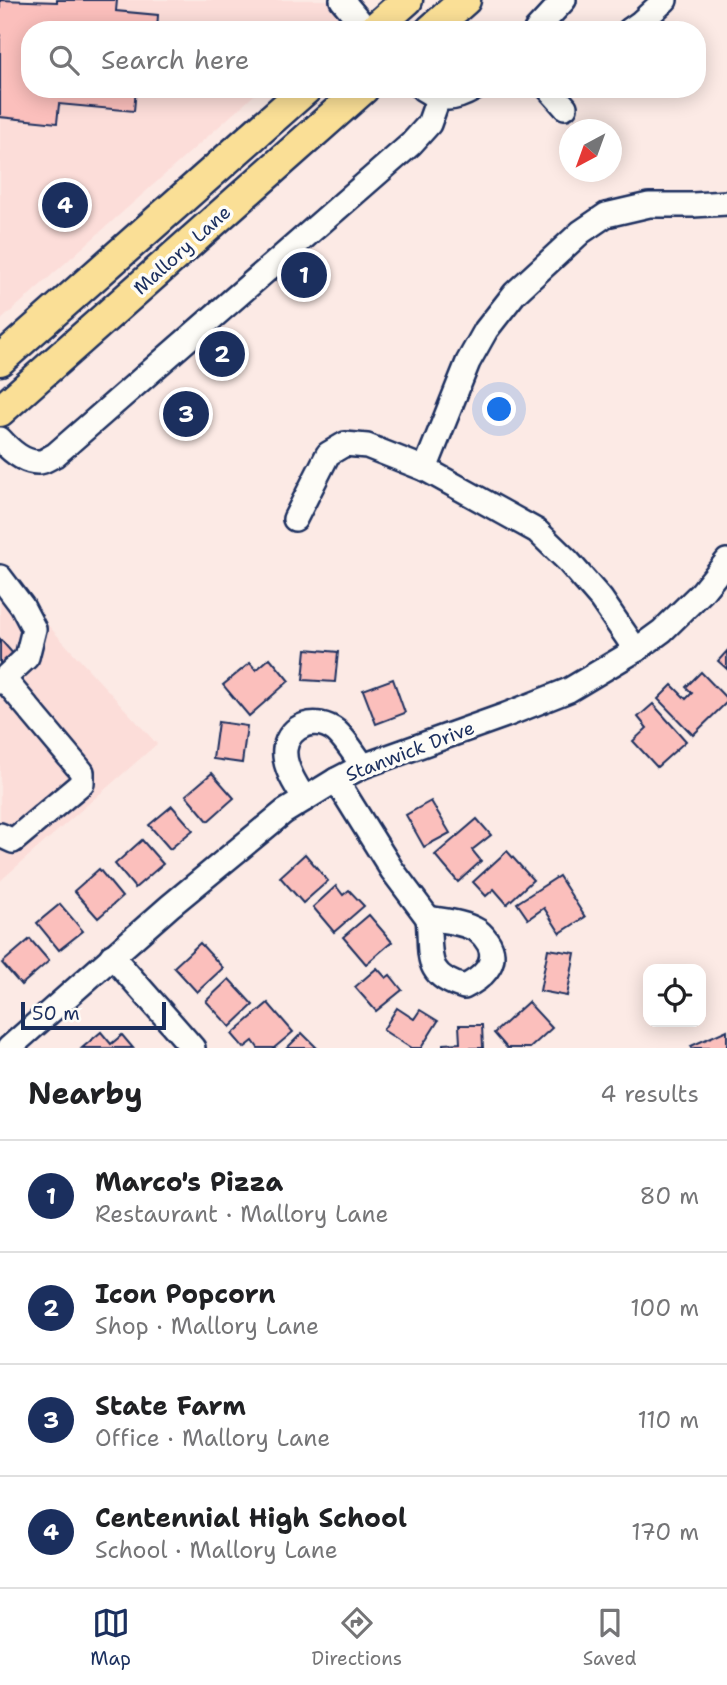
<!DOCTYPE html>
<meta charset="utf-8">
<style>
:root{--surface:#fff;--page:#f6f6f6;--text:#202124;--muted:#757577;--line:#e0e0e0;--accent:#1b2f5e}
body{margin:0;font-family:"Shantell Sans",sans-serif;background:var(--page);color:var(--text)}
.controls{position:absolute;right:21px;bottom:21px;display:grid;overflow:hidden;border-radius:14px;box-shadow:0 4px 18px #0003}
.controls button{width:63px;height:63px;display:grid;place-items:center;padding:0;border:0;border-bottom:2px solid var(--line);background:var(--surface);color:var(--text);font:35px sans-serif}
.compass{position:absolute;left:559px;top:119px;width:63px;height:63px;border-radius:50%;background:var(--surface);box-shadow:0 4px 18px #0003;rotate:221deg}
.scale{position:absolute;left:21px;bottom:18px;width:145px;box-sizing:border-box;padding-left:7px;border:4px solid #1b2f5e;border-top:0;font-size:19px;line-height:24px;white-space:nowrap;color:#1b2f5e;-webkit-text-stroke:5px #fdfcf7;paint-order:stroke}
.you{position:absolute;left:500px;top:410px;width:24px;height:24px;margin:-18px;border:5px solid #fff;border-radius:50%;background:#1a73e8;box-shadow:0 0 0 10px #1a73e833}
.badge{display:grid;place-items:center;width:46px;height:46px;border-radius:50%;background:var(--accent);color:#fff;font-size:23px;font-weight:700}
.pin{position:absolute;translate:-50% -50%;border:4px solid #fff;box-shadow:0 2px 7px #0006}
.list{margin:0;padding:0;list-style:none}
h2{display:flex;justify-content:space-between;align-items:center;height:91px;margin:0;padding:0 28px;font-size:30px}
h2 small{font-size:23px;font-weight:400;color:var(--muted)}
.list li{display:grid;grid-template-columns:46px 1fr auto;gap:21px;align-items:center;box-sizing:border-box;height:112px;padding:0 28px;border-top:2px solid var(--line)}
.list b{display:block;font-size:26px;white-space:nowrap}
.list p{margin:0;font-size:23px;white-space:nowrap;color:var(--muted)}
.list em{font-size:23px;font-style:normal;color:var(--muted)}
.icon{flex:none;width:38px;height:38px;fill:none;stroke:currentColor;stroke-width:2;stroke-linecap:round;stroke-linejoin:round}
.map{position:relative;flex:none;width:727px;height:1048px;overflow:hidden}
.search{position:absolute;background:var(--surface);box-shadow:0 4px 18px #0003;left:21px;right:21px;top:21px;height:77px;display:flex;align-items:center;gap:18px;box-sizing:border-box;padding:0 24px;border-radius:28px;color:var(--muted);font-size:26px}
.sheet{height:539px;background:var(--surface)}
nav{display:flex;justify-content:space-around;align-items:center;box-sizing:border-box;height:98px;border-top:2px solid var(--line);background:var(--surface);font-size:19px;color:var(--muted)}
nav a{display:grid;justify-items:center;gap:4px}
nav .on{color:var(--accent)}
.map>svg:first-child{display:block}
.built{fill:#fcddd9}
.building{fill:#fbbfbc;stroke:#1b2f5e;stroke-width:2}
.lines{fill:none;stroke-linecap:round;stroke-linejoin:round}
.minor-casing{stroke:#1b2f5e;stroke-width:28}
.major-casing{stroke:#1b2f5e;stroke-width:35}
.minor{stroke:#fdfcf7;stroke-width:23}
.major{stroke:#fadf96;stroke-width:30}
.labels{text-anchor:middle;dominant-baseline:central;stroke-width:7;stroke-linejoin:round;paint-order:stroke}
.street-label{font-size:19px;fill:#1b2f5e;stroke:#fdfcf7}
</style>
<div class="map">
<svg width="727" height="1048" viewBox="0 0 727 1048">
<rect width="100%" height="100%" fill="#fceae5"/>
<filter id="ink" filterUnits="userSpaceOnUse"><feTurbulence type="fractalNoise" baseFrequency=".0143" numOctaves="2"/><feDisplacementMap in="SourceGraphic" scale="14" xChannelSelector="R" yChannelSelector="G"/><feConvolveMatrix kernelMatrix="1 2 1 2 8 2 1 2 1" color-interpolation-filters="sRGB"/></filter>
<g filter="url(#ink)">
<!-- built -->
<g class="built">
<path d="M 0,0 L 362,0 L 328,30 L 30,30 L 30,89 L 261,89 L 0,321 Z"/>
<path d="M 0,573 L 157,744 L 0,881 Z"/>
</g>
<!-- building -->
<g class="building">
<path d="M 0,0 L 57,2 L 57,0 L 117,0 L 116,11 L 158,15 L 157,30 L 30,30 L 30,89 L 136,89 L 134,111 L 59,104 L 57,123 L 0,117 Z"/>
<path d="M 0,639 L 15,656 L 0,669 Z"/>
<path d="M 306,649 L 338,652 L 335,682 L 303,680 Z"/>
<path d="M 727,651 L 727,669 L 718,661 Z"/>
<path d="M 270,658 L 289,681 L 249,716 L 223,685 L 250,663 L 256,670 Z"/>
<path d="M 701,672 L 727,699 L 727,702 L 693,735 L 658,699 L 672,685 L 686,699 L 692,693 L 686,687 Z"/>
<path d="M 393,679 L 405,713 L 376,724 L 363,690 Z"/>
<path d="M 653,704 L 686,741 L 657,767 L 633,741 L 647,728 L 638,717 Z"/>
<path d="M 218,722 L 247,726 L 242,763 L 213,759 Z"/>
<path d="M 212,773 L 234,798 L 208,821 L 186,795 Z"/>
<path d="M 431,801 L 450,833 L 424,847 L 406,815 Z"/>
<path d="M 172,806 L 193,830 L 170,849 L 149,825 Z"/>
<path d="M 477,819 L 491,835 L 472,850 L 481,861 L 458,882 L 435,855 Z"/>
<path d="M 142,840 L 163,864 L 135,888 L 115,864 Z"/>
<path d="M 507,851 L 533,880 L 507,904 L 494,889 L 486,896 L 473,882 Z"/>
<path d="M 305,854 L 328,881 L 303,903 L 280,877 Z"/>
<path d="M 99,869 L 122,897 L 98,918 L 74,891 Z"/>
<path d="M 559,876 L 585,917 L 560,933 L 544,908 L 528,919 L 517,903 Z"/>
<path d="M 336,886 L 343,895 L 349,890 L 364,906 L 334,932 L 313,907 Z"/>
<path d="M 60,904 L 83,931 L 59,950 L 37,923 Z"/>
<path d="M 369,915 L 392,942 L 366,964 L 343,937 Z"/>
<path d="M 30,939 L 49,961 L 21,985 L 2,963 Z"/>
<path d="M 200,943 L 223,968 L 197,992 L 174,967 Z"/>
<path d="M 548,949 L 575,953 L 567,996 L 540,991 Z"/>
<path d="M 377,968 L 386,978 L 390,975 L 402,990 L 376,1011 L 355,987 Z"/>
<path d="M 229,979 L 253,1005 L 230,1027 L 206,1001 Z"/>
<path d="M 528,1002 L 552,1028 L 530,1048 L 507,1048 L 494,1033 Z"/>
<path d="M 268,1003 L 293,1032 L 274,1048 L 258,1048 L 253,1041 L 244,1048 L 232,1034 Z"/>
<path d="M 397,1008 L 414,1019 L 420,1010 L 438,1021 L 421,1048 L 411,1048 L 383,1030 Z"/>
<path d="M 459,1025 L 482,1025 L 483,1048 L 443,1048 L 443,1044 L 460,1043 Z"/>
<path d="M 727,1030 L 727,1048 L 692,1048 L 691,1046 Z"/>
<path d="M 101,1032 L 111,1044 L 122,1035 L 133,1048 L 82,1048 Z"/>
<path d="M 302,1033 L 317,1048 L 287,1048 Z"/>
</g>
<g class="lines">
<defs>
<g id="minor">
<path d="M 342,0 L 367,30"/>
<path d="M 536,30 L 564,0"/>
<path d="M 630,30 L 640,23 L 665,0"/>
<path d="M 423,89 C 442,102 455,100 474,89"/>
<path d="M 549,89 L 565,107"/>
<path d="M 0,439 C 9,449 24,463 39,462 C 44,462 50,457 55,455 L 411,144 L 429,124 L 439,96"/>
<path d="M 425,469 L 468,362 L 486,330 L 515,293 L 581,232 L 606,215 L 649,205 L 693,205 L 727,203"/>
<path d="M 295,519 L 328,454 L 345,444 L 367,446 L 425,469 L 537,531 L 568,561 L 601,599 L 636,650"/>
<path d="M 0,577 L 22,606 L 34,629 L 27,657 L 0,682"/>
<path d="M 336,780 L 392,870 L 428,918"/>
<path d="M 305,799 C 296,786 283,766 285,749 C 289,724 317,716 336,731 C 346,740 355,755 363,766"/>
<path d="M 0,835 L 13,841 L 82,783 L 82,772 L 4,679"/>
<path d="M 428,918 C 444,921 464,922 478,931 C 482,934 486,939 489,944 C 499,964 481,979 464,987 C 422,975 432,954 428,918 Z"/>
<path d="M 112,956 L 193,1048"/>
<path d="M 9,1048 L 170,906 L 284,812 L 336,780 L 363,766 L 506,715 L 569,690 L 636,650 L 662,631 L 702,592 L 727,561"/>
</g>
<g id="major">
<path d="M 373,30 L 407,0"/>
<path d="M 431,30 L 465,0"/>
<path d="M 0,360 L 306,89"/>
<path d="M 0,411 L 363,89"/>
</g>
</defs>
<!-- minor casing -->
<use href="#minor" class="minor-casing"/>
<!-- major casing -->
<use href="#major" class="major-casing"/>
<!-- minor -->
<use href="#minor" class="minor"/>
<!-- major -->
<use href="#major" class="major"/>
</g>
</g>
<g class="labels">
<!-- street labels -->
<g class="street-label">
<text transform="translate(182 250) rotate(-42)">Mallory Lane</text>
<text transform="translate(410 751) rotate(-21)">Stanwick Drive</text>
</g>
</g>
</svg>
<div class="controls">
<button><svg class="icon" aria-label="locate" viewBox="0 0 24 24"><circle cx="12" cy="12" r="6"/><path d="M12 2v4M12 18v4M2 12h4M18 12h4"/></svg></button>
</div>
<svg class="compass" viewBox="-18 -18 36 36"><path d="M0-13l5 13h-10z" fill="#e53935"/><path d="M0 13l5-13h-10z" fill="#757577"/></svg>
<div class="scale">50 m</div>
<div class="you"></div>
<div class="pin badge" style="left:304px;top:275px">1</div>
<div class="pin badge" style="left:222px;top:354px">2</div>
<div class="pin badge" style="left:186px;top:414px">3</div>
<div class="pin badge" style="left:65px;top:205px">4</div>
<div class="search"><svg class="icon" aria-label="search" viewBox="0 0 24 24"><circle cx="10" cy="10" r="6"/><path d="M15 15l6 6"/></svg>Search here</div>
</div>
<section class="sheet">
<h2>Nearby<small>4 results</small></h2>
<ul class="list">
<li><span class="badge">1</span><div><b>Marco's Pizza</b><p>Restaurant · Mallory Lane</p></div><em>80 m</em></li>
<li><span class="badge">2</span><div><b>Icon Popcorn</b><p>Shop · Mallory Lane</p></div><em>100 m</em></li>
<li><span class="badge">3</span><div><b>State Farm</b><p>Office · Mallory Lane</p></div><em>110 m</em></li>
<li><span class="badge">4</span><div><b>Centennial High School</b><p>School · Mallory Lane</p></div><em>170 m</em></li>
</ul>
</section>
<nav>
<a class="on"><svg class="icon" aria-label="map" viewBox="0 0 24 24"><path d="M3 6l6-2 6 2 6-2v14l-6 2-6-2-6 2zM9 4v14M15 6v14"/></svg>Map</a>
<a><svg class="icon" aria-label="directions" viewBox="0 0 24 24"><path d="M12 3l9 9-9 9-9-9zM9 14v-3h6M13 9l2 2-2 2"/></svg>Directions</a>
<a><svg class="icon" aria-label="saved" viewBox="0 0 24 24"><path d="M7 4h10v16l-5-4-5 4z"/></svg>Saved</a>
</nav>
